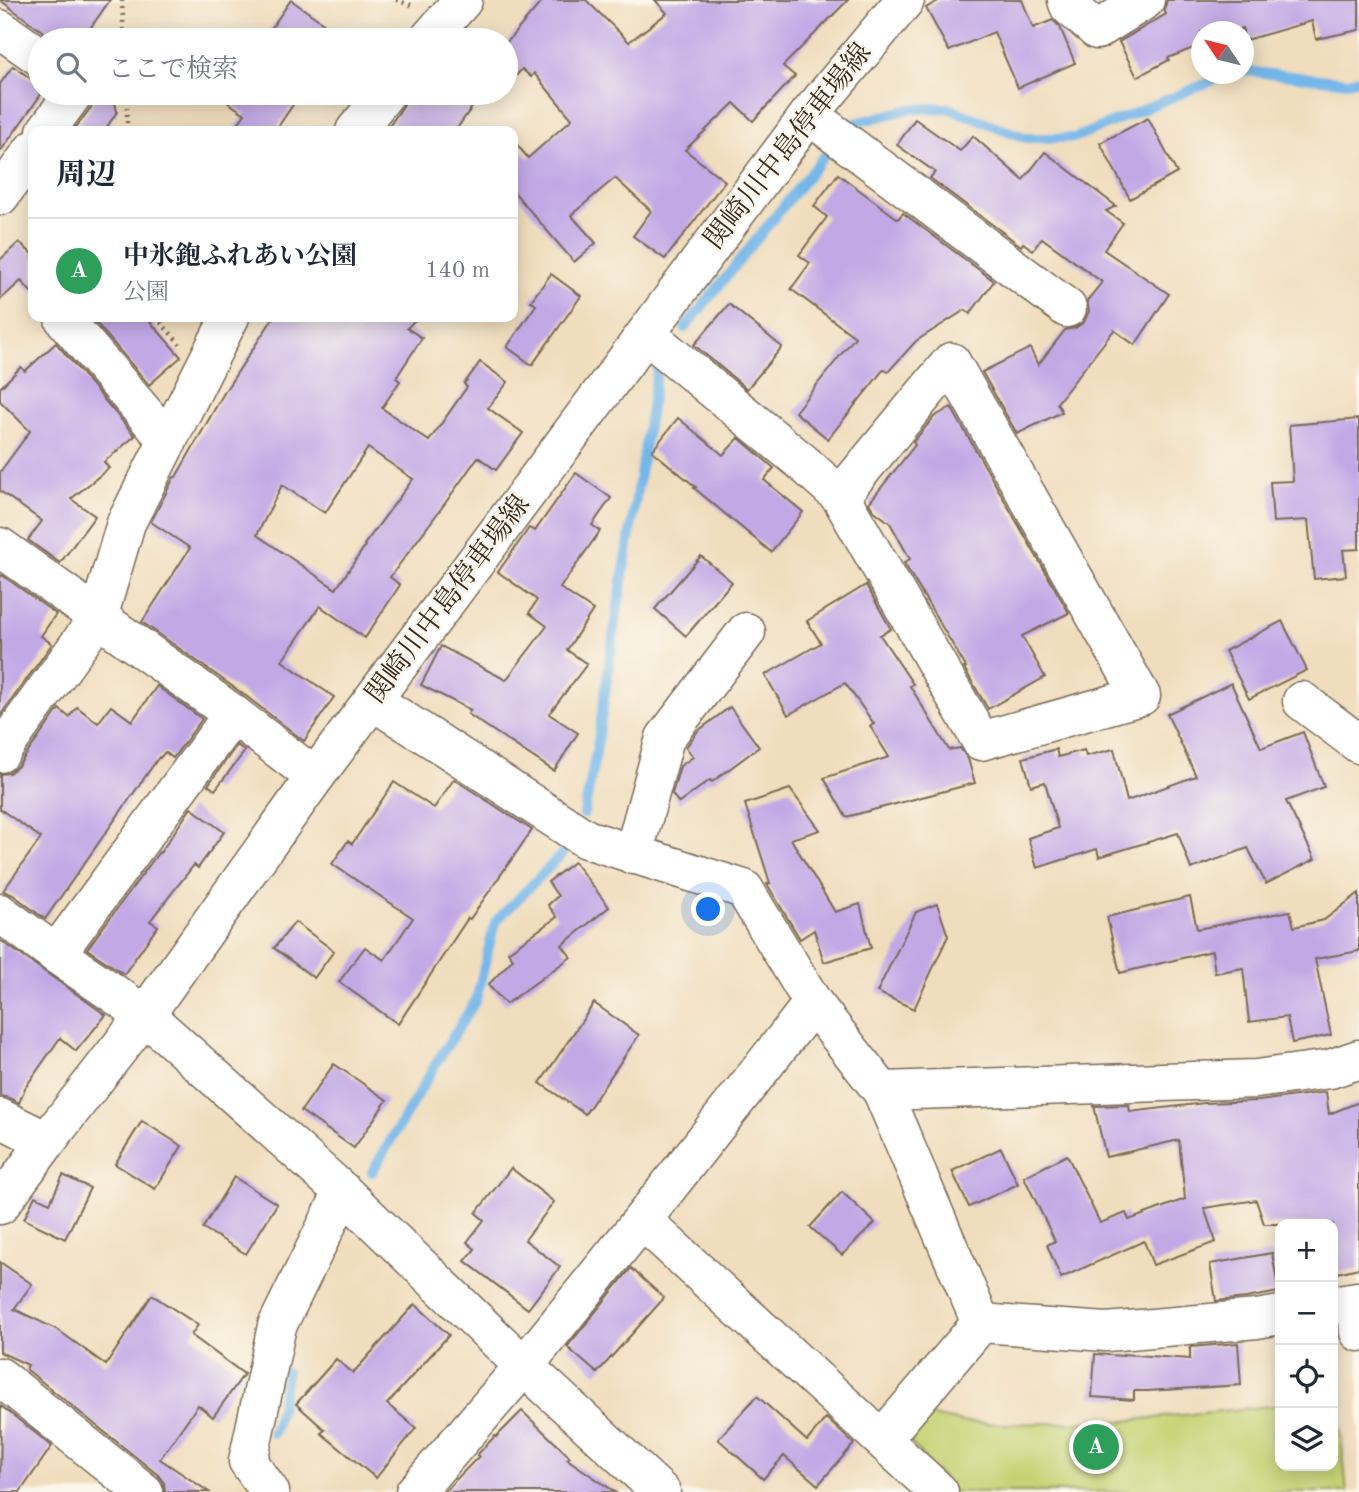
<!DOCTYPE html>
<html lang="ja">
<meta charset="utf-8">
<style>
:root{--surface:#fff;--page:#f2f2f3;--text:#1f2937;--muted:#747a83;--line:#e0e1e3;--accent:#1f6fb2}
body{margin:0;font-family:"Old Standard TT","Noto Serif JP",serif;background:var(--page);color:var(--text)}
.controls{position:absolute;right:21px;bottom:21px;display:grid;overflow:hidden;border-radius:14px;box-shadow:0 4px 18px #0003}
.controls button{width:63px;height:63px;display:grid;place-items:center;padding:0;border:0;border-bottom:2px solid var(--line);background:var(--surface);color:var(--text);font:35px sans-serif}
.compass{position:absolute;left:1191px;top:21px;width:63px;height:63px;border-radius:50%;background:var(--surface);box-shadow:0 4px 18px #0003;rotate:305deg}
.you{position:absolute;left:709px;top:910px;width:24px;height:24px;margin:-18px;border:5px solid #fff;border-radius:50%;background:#1a73e8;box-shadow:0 0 0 10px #1a73e833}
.badge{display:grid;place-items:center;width:46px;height:46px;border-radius:50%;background:var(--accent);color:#fff;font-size:23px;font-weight:700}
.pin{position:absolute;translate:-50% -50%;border:4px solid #fff;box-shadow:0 2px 7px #0006}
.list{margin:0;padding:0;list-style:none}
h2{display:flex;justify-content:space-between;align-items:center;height:91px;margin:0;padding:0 28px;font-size:30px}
h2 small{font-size:23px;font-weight:400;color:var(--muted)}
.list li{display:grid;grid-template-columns:46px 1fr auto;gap:21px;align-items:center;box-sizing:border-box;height:105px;padding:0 28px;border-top:2px solid var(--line)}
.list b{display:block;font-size:26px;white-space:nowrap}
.list p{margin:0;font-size:23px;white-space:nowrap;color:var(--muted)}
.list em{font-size:23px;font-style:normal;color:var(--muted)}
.icon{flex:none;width:38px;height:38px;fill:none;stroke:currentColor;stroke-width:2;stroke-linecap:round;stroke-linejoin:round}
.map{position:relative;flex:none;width:1359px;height:1492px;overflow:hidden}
.search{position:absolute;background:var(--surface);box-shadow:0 4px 18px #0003;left:28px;top:28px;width:490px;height:77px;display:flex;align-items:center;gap:18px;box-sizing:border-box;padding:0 24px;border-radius:38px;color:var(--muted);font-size:26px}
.panel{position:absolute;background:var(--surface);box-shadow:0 4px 18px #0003;left:28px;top:126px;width:490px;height:196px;border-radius:14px}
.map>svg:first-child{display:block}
.green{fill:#c6d374;stroke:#807e49;stroke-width:2}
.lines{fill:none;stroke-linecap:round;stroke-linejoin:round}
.stream{stroke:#73b6e9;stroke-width:10}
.building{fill:#c2a9e6;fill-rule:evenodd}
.minor-casing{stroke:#7a6956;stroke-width:41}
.major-casing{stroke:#7a6956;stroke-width:41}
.path{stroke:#7a6956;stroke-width:4.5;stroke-dasharray:2 5;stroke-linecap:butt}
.minor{stroke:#fff;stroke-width:38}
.major{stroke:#fff;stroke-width:38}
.labels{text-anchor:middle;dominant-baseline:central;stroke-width:5;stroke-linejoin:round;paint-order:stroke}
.street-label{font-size:28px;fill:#3b2a1e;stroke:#fbf7ec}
</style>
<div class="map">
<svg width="1359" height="1492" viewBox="0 0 1359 1492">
<rect width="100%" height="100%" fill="#fbf7ec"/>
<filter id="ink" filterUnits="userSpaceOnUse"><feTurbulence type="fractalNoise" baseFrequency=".0143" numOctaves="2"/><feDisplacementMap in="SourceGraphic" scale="14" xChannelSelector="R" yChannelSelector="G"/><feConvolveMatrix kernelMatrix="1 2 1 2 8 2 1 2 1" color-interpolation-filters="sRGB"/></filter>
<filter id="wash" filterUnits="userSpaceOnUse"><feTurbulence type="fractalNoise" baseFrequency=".00686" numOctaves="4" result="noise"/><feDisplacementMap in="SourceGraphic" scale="28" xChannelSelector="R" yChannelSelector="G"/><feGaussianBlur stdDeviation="1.57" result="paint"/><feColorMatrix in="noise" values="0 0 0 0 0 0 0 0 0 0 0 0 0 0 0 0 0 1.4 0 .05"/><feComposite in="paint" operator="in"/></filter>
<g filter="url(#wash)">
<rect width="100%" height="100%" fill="#f0ddbd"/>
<!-- green -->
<path class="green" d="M 1280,1405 L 1280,1466 L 1333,1466 L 1333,1406 L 1338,1406 L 1347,1492 L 954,1492 L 903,1434 L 922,1414 L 961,1422 L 1004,1424 L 1114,1422 Z"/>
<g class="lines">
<!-- stream -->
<g class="stream">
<path d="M 1244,71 L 1348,82 L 1359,79"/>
<path d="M 855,123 L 910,109 L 948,108 L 1026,138 L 1074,138 L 1229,74"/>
<path d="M 685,328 L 828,151"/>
<path d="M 584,814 L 598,741 L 615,624 L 658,366"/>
<path d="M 372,1172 L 440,1057 L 476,1000 L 495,922 L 565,851"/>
<path d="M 273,1433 L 281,1406 L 286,1372"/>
</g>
</g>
<g id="blocks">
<!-- building -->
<g class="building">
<path d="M 0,0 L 110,0 L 82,40 L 54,40 Z"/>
<path d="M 291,0 L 347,40 L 263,40 Z"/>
<path d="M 543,0 L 586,0 L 629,42 L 667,13 L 655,0 L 848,0 L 783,66 L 795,76 L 753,121 L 734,103 L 685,150 L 725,181 L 665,259 L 633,236 L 651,211 L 615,178 L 571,215 L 596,243 L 574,262 L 513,191 L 513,140 L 528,158 L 572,119 L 534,73 L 531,77 L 522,69 L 506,87 L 506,43 Z"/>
<path d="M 940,0 L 1022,0 L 1033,28 L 1053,20 L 1060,27 L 1075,63 L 1018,88 L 994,32 L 949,51 L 926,8 Z"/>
<path d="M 1167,0 L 1359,0 L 1359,30 L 1316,39 L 1312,21 L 1243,41 L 1243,28 L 1235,32 L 1201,32 L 1201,45 L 1168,58 L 1169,60 L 1137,77 L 1119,42 L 1166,14 L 1164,10 Z"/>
<path d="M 13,66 L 40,85 L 40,93 L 42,93 L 0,152 L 0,84 Z"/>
<path d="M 95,93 L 113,93 L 117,112 L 104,131 L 73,131 L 92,106 Z"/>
<path d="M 214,93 L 301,93 L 275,131 L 233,131 L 245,114 Z"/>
<path d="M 407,93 L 482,93 L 455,131 L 386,131 L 403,106 L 407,97 Z"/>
<path d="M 1148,118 L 1177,173 L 1130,199 L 1100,143 Z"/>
<path d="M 915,119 L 960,151 L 973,136 L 1023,180 L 1045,152 L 1116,206 L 1106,211 L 1123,223 L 1104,250 L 1169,294 L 1135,345 L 1114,330 L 1057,403 L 1062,412 L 1017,434 L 982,372 L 1030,348 L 1038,365 L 1065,330 L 1075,328 L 1084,322 L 1089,311 L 1087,301 L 1102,282 L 1042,238 L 1033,250 L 1023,243 L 1021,246 L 930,178 L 935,172 L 897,145 Z"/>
<path d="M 838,174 L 898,219 L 903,213 L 994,281 L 970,314 L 965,310 L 916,341 L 888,372 L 884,369 L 828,439 L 795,412 L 855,337 L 791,289 L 810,263 L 799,255 L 827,217 L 814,206 Z"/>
<path d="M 19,242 L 33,255 L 33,294 L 21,281 L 0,300 L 0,260 Z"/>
<path d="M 551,274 L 581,296 L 532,365 L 507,347 L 536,305 L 531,301 Z"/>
<path d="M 729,304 L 782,347 L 747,389 L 694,345 Z"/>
<path d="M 91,317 L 146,317 L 181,357 L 149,385 Z"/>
<path d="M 274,317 L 418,317 L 407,328 L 422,338 L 396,378 L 400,381 L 382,408 L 429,441 L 467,387 L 464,384 L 480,362 L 508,382 L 488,408 L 523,433 L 496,470 L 478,457 L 446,502 L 390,577 L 400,585 L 365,638 L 320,606 L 282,661 L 334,697 L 304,741 L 246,696 L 142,622 L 190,548 L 151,522 L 174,477 L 176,477 L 225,391 ZM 368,448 L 413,479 L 364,545 L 365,546 L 336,589 L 257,535 L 282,485 L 325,513 Z"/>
<path d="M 56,343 L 135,436 L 104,462 L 109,468 L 71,499 L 95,516 L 60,563 L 28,540 L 42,521 L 0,491 L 0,472 L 30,431 L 0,401 L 0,388 L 21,367 L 25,371 Z"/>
<path d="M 951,407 L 1069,613 L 1022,636 L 1045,677 L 988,709 L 964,668 L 966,667 L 904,563 L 910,559 L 890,523 L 873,510 L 869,503 L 915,445 L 913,442 L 934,417 Z"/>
<path d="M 678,418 L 723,455 L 739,438 L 774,468 L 764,480 L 803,512 L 771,552 L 694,488 L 696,487 L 652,451 Z"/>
<path d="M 1359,419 L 1359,549 L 1343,550 L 1346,576 L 1314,579 L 1308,520 L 1273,522 L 1270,482 L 1293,481 L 1289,425 Z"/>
<path d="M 576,473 L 611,498 L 592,525 L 600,531 L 560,588 L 593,610 L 567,650 L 587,664 L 549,714 L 578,733 L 554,771 L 468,714 L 471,710 L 421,685 L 441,646 L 506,680 L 547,626 L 529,613 L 537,600 L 498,572 L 529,528 L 535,531 Z"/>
<path d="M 701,556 L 732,582 L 686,636 L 655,609 Z"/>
<path d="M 2,575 L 56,614 L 41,636 L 52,644 L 0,716 L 0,578 Z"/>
<path d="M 866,585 L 891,629 L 880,635 L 913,684 L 910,686 L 949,750 L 960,748 L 968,759 L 975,783 L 846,817 L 824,778 L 889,757 L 870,726 L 874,724 L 845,683 L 788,715 L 765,675 L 821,643 L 807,621 Z"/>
<path d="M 1282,621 L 1307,670 L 1249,699 L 1225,651 Z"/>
<path d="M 1231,683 L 1261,748 L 1303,732 L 1324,787 L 1286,801 L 1315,859 L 1266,884 L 1248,848 L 1191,869 L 1178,833 L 1099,857 L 1097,849 L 1037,868 L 1028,838 L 1058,828 L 1045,782 L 1031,786 L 1023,758 L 1056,749 L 1058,757 L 1084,750 L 1086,756 L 1114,749 L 1127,801 L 1196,776 L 1167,714 Z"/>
<path d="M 157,686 L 202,719 L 173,758 L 165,752 L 160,758 L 159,757 L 45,919 L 13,895 L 3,891 L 41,838 L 0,809 L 0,774 L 9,773 L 18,766 L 59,709 L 69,717 L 77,707 L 98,723 L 111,706 L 132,721 Z"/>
<path d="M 730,707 L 759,747 L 712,782 L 710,780 L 679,803 L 672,794 L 680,766 L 693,757 L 686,747 L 698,731 Z"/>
<path d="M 237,745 L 245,751 L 215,790 L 208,785 Z"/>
<path d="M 454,779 L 532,830 L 470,919 L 468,918 L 398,1024 L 339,982 L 365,947 L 384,960 L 413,918 L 332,864 L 348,841 L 352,844 L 394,782 L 434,808 Z"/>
<path d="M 790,789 L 820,830 L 791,839 L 835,912 L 860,904 L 871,948 L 824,962 L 814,930 L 800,939 L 767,884 L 770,883 L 745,804 Z"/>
<path d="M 191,808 L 224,832 L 198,868 L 194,865 L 150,921 L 158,926 L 124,974 L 87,949 L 159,852 L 160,853 Z"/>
<path d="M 574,862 L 609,907 L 562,945 L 571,957 L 506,1004 L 488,985 L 513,959 L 508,952 L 557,917 L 548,905 L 558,896 L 548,882 Z"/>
<path d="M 1359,893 L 1359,951 L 1315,959 L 1331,1035 L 1292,1043 L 1287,1017 L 1249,1022 L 1243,968 L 1215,973 L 1212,951 L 1120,973 L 1107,917 L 1190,897 L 1197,929 L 1290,911 L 1294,927 L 1324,920 Z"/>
<path d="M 937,904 L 948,936 L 914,1009 L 877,992 L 916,912 Z"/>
<path d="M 295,922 L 334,951 L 314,978 L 274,948 Z"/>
<path d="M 0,940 L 106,1015 L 76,1051 L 60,1038 L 25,1088 L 19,1103 L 9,1098 L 0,1096 Z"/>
<path d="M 594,1003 L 639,1035 L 585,1114 L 540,1083 Z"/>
<path d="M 334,1064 L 387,1100 L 354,1148 L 301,1111 Z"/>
<path d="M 1326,1092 L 1329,1114 L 1359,1102 L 1359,1268 L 1337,1273 L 1333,1257 L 1333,1224 L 1264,1224 L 1256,1200 L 1204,1208 L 1216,1242 L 1153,1265 L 1144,1241 L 1061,1278 L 1047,1245 L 1055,1241 L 1024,1177 L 1067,1155 L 1100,1223 L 1126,1213 L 1129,1220 L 1185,1199 L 1179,1140 L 1106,1157 L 1094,1106 L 1129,1105 L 1130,1112 L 1205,1103 L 1259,1101 Z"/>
<path d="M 142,1121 L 182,1146 L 155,1189 L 115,1164 Z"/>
<path d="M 1001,1148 L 1018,1184 L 969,1207 L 952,1171 Z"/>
<path d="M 511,1168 L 554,1202 L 525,1240 L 560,1267 L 528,1309 L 465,1261 L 475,1249 L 467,1242 L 484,1220 L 476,1213 Z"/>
<path d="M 63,1175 L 90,1188 L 65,1239 L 24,1219 L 35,1196 L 50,1203 Z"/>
<path d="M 234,1177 L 277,1204 L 246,1254 L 203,1228 Z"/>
<path d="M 842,1192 L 875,1223 L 842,1255 L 810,1227 Z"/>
<path d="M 1272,1253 L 1279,1292 L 1246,1298 L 1216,1301 L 1210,1264 Z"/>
<path d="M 0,1262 L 32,1284 L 14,1309 L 58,1330 L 106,1365 L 152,1295 L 198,1325 L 191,1335 L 244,1374 L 213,1417 L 198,1405 L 160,1459 L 209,1492 L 165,1492 L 164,1483 L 158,1475 L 26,1369 L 28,1365 L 0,1352 Z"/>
<path d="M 631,1268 L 664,1298 L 597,1373 L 567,1347 Z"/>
<path d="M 415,1304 L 449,1335 L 387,1404 L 416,1428 L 376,1478 L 321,1433 L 325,1430 L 296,1404 L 336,1359 L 353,1373 Z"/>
<path d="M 1238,1343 L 1241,1385 L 1147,1391 L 1134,1391 L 1134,1400 L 1092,1397 L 1095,1354 L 1123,1356 L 1123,1354 L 1190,1359 L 1190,1347 Z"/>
<path d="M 757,1396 L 807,1441 L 826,1418 L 854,1444 L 818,1485 L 784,1456 L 763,1479 L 718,1439 Z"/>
<path d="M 1,1406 L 52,1446 L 20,1492 L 0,1492 Z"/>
<path d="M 522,1411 L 570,1457 L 567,1459 L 615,1492 L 444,1492 L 479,1456 L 477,1455 L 495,1436 L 496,1437 Z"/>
</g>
</g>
</g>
<g filter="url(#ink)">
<use href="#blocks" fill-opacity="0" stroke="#7a6956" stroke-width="2"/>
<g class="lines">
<defs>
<g id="minor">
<path d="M 1067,0 L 1069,6 L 1097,30 L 1145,0"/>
<path d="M 0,29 L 40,57"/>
<path d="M 428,40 L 463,0"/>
<path d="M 809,115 L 1067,308"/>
<path d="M 46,131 L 74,93"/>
<path d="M 355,131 L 386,93"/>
<path d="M 0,196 L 33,150"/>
<path d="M 64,319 L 168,441"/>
<path d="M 646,334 L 802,462 L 840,496 L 981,741 L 1141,696 L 951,362 L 840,496"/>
<path d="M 0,547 L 233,714 L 315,777"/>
<path d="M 373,701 L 445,747 L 586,839 L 744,889 L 813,1003 L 882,1091 L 981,1323"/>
<path d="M 1302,701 L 1359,744"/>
<path d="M 0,753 L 98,618 L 126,523 L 230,317"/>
<path d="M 633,855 L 665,738 L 746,632"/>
<path d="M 0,913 L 56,954 L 145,1015 L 343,1192 L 524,1366 L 661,1492"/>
<path d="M 56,954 L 233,714"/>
<path d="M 882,1091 L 1256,1079 L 1330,1069 L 1359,1059"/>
<path d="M 0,1118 L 47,1141"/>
<path d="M 642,1220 L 939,1492"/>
<path d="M 1333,1305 L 1357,1301 L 1359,1332"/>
<path d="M 981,1323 L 1106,1332 L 1257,1319 L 1280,1315"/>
<path d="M 0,1377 L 144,1492"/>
<path d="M 882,1439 L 981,1323"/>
<path d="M 270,1492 L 248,1461 L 277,1326 L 343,1192"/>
<path d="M 415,1492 L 524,1366 L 642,1220 L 813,1003"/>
</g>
<path id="major" d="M 0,1205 L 47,1141 L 145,1015 L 315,777 L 809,115 L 905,0"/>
</defs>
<!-- minor casing -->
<use href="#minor" class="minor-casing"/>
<!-- major casing -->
<use href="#major" class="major-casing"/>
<!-- path -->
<g class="path">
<path d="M 122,0 L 124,40"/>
<path d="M 396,0 L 411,5"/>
<path d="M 127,93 L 127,131"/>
<path d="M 156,317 L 180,344"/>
</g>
<!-- minor -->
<use href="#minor" class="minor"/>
<!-- major -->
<use href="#major" class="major"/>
</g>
</g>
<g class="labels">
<!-- street labels -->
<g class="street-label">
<text transform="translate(789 147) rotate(-52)">関崎川中島停車場線</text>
<text transform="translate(449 600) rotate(-53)">関崎川中島停車場線</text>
</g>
</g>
</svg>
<div class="controls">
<button>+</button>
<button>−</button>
<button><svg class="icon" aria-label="locate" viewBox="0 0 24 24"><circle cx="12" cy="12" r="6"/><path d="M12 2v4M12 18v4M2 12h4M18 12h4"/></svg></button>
<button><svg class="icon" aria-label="layers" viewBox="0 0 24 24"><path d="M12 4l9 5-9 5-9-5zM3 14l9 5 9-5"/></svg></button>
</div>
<svg class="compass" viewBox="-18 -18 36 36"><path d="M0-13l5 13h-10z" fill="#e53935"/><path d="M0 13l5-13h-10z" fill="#747a83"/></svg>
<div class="you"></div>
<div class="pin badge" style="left:1096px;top:1447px;background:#2e9e5b">A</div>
<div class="search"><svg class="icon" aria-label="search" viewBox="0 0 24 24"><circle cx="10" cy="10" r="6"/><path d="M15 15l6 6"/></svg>ここで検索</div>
<section class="panel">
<h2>周辺<small></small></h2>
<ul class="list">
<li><span class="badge" style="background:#2e9e5b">A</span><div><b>中氷鉋ふれあい公園</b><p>公園</p></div><em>140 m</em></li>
</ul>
</section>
</div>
